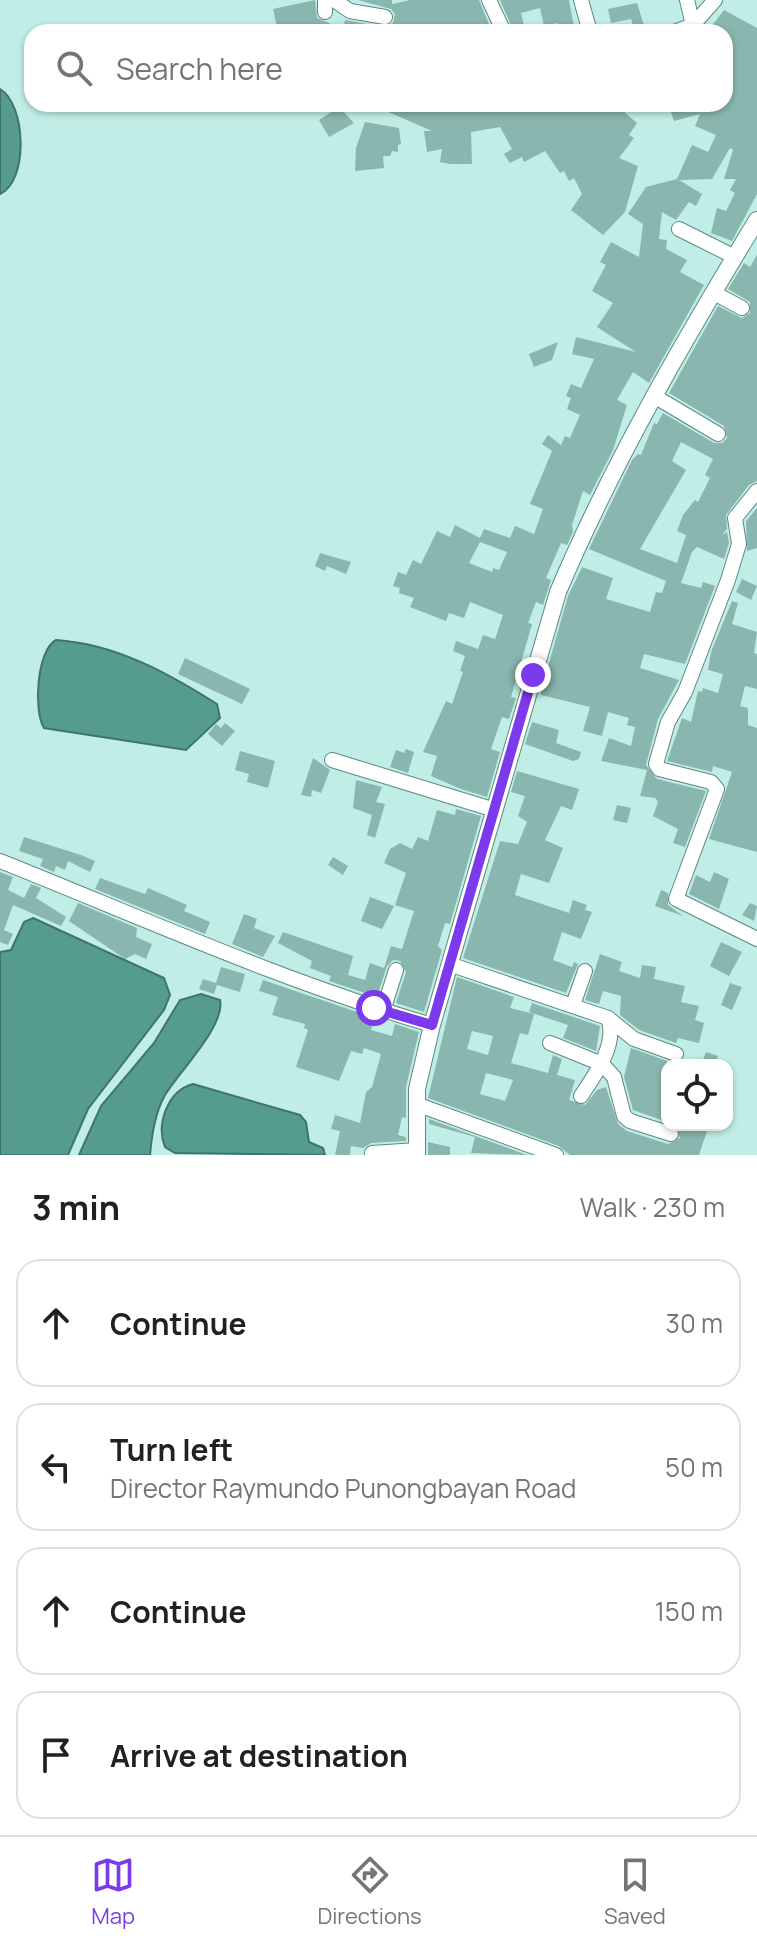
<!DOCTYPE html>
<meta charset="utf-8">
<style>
:root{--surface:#fff;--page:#f2f2f2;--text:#202124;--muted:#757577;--line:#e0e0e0;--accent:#7c3aed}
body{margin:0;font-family:Manrope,sans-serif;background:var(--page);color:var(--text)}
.controls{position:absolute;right:24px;bottom:24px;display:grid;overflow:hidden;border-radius:16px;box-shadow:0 2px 6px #0004}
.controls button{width:72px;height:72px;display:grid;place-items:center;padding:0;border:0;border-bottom:2px solid var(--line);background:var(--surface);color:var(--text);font:40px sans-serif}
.stop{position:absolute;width:24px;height:24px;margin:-18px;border:6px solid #7c3aed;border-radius:50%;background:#fff}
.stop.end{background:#7c3aed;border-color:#fff;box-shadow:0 2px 8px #0008}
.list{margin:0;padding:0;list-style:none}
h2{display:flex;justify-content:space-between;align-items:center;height:104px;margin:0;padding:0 32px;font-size:34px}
h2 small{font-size:26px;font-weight:400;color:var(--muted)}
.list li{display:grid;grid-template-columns:52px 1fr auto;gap:24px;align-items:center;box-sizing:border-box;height:128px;margin:0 16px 16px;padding:0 16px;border:2px solid var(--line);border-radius:24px}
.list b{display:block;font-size:30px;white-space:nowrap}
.list p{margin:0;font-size:26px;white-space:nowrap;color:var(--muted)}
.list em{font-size:26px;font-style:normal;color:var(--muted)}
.icon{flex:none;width:44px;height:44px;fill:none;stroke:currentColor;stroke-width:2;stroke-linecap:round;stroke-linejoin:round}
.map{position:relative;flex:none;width:757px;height:1155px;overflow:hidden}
.search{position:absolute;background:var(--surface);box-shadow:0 2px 6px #0004;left:24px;right:24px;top:24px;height:88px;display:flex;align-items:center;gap:20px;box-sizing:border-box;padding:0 28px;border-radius:24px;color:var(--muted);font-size:30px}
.sheet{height:680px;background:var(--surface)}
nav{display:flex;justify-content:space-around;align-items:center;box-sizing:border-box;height:112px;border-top:2px solid var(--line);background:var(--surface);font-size:22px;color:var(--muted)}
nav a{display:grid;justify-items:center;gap:4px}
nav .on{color:var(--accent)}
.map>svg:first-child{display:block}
.water{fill:#559b90;stroke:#3e756d;stroke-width:2}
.building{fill:#89b6ae;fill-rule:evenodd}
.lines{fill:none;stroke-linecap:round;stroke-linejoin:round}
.minor-casing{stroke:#5d8881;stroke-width:16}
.tertiary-casing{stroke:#5d8881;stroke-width:18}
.minor{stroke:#fff;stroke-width:14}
.tertiary{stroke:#fff;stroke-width:16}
.route{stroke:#7c3aed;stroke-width:10}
</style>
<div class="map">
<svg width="757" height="1155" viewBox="0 0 757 1155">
<rect width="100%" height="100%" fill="#c0eee6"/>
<!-- water -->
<g class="water">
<path d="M 0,89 C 26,104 29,181 0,194 Z"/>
<path d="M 56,640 C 116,644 168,673 217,704 L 220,718 L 186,750 L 44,728 C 33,710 37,650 56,640 Z"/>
<path d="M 33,918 L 164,978 L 170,995 L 164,1010 L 88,1109 L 68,1155 L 0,1155 L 0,952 L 11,950 L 24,922 Z"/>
<path d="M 201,994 L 220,1000 C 226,1025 178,1073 165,1095 C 155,1113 152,1134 150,1155 L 79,1155 L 101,1106 L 154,1043 L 180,1000 Z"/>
<path d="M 193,1084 L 300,1115 L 306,1122 L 309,1142 L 323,1148 L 325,1155 L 175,1153 L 165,1147 C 156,1125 167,1091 193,1084 Z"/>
</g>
<!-- building -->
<g class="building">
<path d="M 315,0 L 317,18 L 343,29 L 345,20 L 383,27 L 393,23 L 395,14 L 391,9 L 358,0 L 392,0 L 392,4 L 410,0 L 479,0 L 489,24 L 484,25 L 486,32 L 278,32 L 273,9 Z"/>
<path d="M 500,0 L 569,0 L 574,27 L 560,31 L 558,23 L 544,26 L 540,8 L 521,13 L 525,30 L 514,32 Z"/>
<path d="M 637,3 L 646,32 L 635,32 L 631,19 L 611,23 L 608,9 Z"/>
<path d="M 724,10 L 757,28 L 757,194 L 732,241 L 711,233 L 717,208 L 726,211 L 735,193 L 730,190 L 736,179 L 724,179 L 733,150 L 730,148 L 712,179 L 679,180 L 702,194 L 696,206 L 689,202 L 676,220 L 662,212 L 659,239 L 667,240 L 666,249 L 687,260 L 680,272 L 704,285 L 649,383 L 633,372 L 617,400 L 627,405 L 613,450 L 590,495 L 583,491 L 572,525 L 573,532 L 567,545 L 561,543 L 546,578 L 551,580 L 543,605 L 536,602 L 528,623 L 532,624 L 511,697 L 516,698 L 509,719 L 502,717 L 491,749 L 500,752 L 487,797 L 461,789 L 431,776 L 437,756 L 423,752 L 446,701 L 452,704 L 463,672 L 460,671 L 465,656 L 453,651 L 456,641 L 478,649 L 483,635 L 495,639 L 503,615 L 470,602 L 464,618 L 449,613 L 446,621 L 410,607 L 414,598 L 399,593 L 400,588 L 393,586 L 398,572 L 406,575 L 413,560 L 421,564 L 437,531 L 450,537 L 455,525 L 480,538 L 484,529 L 510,538 L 515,526 L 534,534 L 543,509 L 530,504 L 552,451 L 542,444 L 548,435 L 561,445 L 565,436 L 570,438 L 580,415 L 567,409 L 571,398 L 566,396 L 571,384 L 581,388 L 594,359 L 572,354 L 576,337 L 636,352 L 597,327 L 613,303 L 592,291 L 606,265 L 600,262 L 611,242 L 639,257 L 643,224 L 628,214 L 646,187 L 677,179 L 692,145 L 708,152 L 716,135 L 695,126 L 700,114 L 674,121 L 670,109 L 685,104 L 725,104 L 725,32 L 707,32 ZM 480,542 L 507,552 L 499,570 L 493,568 L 492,572 L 469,563 Z"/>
<path d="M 370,104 L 638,104 L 638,108 L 623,111 L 637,123 L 629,135 L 634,138 L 619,158 L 638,166 L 625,212 L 603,235 L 571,210 L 582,194 L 574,178 L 569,181 L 564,171 L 560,173 L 545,151 L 524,162 L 522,157 L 510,163 L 504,154 L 512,149 L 500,127 L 471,132 L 472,164 L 450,164 L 440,162 L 442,149 L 427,152 L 424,131 L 432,131 Z"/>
<path d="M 339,107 L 354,123 L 329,137 L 319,120 Z"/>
<path d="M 365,122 L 399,128 L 401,144 L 398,145 L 398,152 L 392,151 L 390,156 L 383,156 L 384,168 L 355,171 L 356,148 Z"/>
<path d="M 757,255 L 757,481 L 749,485 L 726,515 L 727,529 L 722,535 L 727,532 L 729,543 L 724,559 L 697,547 L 692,552 L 681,583 L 701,588 L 703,582 L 715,586 L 685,664 L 644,654 L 640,668 L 679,680 L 658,719 L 646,765 L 657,779 L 706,791 L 685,847 L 673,843 L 678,829 L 653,816 L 658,802 L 655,798 L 640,796 L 647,770 L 601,761 L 609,738 L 631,746 L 635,727 L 627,725 L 629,718 L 608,712 L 602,736 L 583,731 L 590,707 L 541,695 L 541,691 L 568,596 L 582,567 L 613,578 L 606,599 L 650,612 L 656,592 L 662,593 L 666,581 L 589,549 L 632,460 L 638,454 L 641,455 L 654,423 L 657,424 L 663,413 L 714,443 L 722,443 L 727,438 L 724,426 L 669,393 L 718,306 L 742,318 L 750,313 L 750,302 L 728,289 L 744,263 L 750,267 ZM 681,442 L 713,459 L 705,475 L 710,478 L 698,502 L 695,500 L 683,515 L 677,531 L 686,535 L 677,563 L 640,549 L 686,470 L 672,461 Z"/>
<path d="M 558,342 L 552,360 L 534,367 L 529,354 Z"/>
<path d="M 757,508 L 757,548 L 747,551 L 746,521 Z"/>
<path d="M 320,553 L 351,562 L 346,574 L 327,566 L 325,571 L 315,566 Z"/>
<path d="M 742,579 L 757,586 L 751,600 L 736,592 Z"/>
<path d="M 732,601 L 738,603 L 732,624 L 757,632 L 754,653 L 757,654 L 757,689 L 745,686 L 740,706 L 748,708 L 748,725 L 757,728 L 757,852 L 709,839 L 732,772 L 713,766 L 712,772 L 667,761 L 682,718 L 691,722 L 698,691 L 702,692 L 703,688 L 718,693 L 723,674 L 708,670 L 711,652 Z"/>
<path d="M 185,658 L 250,689 L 242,704 L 178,674 Z"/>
<path d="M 532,722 L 559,730 L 556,743 L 581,752 L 579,759 L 573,761 L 525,744 Z"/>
<path d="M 225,723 L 235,731 L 222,746 L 208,734 L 216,724 L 221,728 Z"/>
<path d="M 406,749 L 414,752 L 408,773 L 390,767 L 396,750 L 404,753 Z"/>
<path d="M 240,751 L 275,761 L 268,788 L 247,782 L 249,774 L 235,770 Z"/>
<path d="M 313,758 L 330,770 L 321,793 L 312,790 L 311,797 L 301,795 Z"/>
<path d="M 517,771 L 579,789 L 572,810 L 561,806 L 545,840 L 563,848 L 549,883 L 521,874 L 515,895 L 569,913 L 573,900 L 587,905 L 585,910 L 592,912 L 581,939 L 562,932 L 553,960 L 572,967 L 574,962 L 578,964 L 566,993 L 463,958 L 500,841 L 518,844 L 527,822 L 518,816 L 525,796 L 511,792 Z"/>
<path d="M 356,780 L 382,787 L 376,802 L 385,804 L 375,838 L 367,835 L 372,815 L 353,808 Z"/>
<path d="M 617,805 L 631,808 L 627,823 L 613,820 Z"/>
<path d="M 456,809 L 481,816 L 450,924 L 445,923 L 438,946 L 442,950 L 424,1012 L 396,1003 L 406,972 L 400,961 L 393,960 L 387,966 L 377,997 L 329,981 L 331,976 L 310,968 L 312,961 L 278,943 L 283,932 L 353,956 L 348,975 L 365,980 L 370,963 L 384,968 L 391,946 L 402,949 L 414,911 L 395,905 L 406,873 L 384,863 L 390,849 L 400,843 L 412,849 L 418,837 L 428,841 L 437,810 L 455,815 Z"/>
<path d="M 24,837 L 81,855 L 95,861 L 90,872 L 68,861 L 65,870 L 56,866 L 54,872 L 40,866 L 43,859 L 19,851 Z"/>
<path d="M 333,857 L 348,866 L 343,875 L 328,865 Z"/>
<path d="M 0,872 L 13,877 L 8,890 L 24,898 L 31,884 L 41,888 L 36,898 L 66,917 L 61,926 L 13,905 L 4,930 L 13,934 L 8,945 L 0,942 Z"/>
<path d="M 714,872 L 729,879 L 719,909 L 689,894 L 696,875 L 710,882 Z"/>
<path d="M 100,878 L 145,894 L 148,888 L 187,905 L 184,911 L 210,922 L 205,934 L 95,889 Z"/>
<path d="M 661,890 L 668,893 L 668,905 L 683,916 L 655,906 Z"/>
<path d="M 370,897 L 394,906 L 382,929 L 361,921 Z"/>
<path d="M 78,903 L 137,928 L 136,937 L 152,944 L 146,959 L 135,954 L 125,959 L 69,921 Z"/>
<path d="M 750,903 L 757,906 L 754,921 L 742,915 Z"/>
<path d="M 244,914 L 257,919 L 254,928 L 275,936 L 263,957 L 232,944 Z"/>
<path d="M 721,942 L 742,952 L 729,976 L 710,966 Z"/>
<path d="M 600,954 L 622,962 L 619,971 L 640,978 L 642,965 L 656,967 L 654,979 L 685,986 L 681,1002 L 699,1006 L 695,1020 L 704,1023 L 699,1043 L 678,1038 L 676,1043 L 639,1030 L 620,1015 L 621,996 L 603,991 L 599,1004 L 585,1000 Z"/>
<path d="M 221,967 L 245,974 L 240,992 L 217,985 L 214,994 L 199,989 L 203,979 L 216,983 Z"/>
<path d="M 457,977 L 514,997 L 510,1008 L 534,1014 L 528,1035 L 520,1033 L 511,1063 L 548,1073 L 553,1055 L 562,1059 L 557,1075 L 575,1080 L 569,1100 L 585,1105 L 597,1090 L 606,1087 L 618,1124 L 627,1131 L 668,1144 L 680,1138 L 675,1125 L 709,1125 L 699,1155 L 570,1155 L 559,1146 L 428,1098 ZM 472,1031 L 493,1036 L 488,1055 L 467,1049 ZM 486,1073 L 513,1080 L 505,1101 L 480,1094 Z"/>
<path d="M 263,980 L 360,1013 L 359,1017 L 373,1022 L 371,1030 L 392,1036 L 395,1024 L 419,1032 L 406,1087 L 406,1118 L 402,1117 L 398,1135 L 406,1137 L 406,1141 L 371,1143 L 363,1148 L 351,1146 L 350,1155 L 335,1155 L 340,1131 L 331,1129 L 335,1115 L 360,1123 L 366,1092 L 372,1087 L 381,1054 L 364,1048 L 362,1054 L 351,1051 L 339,1081 L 296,1067 L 308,1030 L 304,1028 L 305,1024 L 272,1015 L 278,997 L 259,991 Z"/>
<path d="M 730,983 L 742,987 L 732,1010 L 721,1005 Z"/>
<path d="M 532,1003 L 600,1026 L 596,1051 L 563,1038 L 568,1025 L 529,1012 Z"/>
<path d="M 631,1048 L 667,1061 L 667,1090 L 661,1107 L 667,1110 L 667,1122 L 633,1110 L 624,1077 Z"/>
<path d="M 706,1052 L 718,1056 L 715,1065 L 701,1065 Z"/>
<path d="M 429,1119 L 527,1155 L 471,1153 L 475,1137 L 429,1124 Z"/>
<path d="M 428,1142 L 450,1147 L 450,1155 L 428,1155 Z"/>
</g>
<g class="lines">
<defs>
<g id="minor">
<path d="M 325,0 L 325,12"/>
<path d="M 334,0 L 350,11 L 385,17"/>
<path d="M 489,0 L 504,32"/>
<path d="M 581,0 L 590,32"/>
<path d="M 687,0 L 693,25"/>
<path d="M 674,32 L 693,25 L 715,0"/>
<path d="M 679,229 L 735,257"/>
<path d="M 714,293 L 742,308"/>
<path d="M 654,396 L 718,434"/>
<path d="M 757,491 L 735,518 L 739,544 L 728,580 L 685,692 L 668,722 L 656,764 L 659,769 L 711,782 L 717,789 L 676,899 L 757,939"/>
<path d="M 332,760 L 495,810"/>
<path d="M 0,861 C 143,918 284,982 432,1025"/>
<path d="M 449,964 L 608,1018 L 634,1039 L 676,1054"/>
<path d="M 573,1005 L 585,971"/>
<path d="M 383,1011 L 396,970"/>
<path d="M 550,1043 L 602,1064 L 614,1077 L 624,1116 L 630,1121 L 671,1134"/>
<path d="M 581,1096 C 595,1075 618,1044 608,1018"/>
<path d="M 416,1104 L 556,1155"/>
<path d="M 372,1153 L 417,1150"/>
</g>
<path id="tertiary" d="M 417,1155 L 417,1089 L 432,1025 L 558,592 C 613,462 684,340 757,220"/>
</defs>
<!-- minor casing -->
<use href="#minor" class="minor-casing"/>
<!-- tertiary casing -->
<use href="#tertiary" class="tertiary-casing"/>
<!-- minor -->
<use href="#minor" class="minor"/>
<!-- tertiary -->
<use href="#tertiary" class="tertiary"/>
</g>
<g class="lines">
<!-- route -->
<path class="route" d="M 374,1008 L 432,1025 L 533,675"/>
</g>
</svg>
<div class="controls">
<button><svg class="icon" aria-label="locate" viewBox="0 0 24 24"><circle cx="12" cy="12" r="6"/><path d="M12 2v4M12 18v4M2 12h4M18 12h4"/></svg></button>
</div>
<div class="stop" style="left:374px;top:1008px"></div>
<div class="stop end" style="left:533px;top:675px"></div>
<div class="search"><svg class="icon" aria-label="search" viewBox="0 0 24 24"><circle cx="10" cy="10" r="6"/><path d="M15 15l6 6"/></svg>Search here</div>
</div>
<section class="sheet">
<h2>3 min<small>Walk · 230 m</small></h2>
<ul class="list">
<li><svg class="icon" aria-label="ahead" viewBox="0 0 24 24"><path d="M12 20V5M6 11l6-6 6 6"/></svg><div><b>Continue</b></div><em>30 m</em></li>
<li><svg class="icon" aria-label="left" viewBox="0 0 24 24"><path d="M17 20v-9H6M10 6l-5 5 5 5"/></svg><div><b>Turn left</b><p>Director Raymundo Punongbayan Road</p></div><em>50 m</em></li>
<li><svg class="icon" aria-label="ahead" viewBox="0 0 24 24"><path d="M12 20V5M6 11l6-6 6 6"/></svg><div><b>Continue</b></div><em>150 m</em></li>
<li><svg class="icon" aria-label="arrive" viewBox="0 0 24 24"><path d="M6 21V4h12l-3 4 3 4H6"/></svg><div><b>Arrive at destination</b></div></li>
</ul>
</section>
<nav>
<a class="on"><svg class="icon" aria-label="map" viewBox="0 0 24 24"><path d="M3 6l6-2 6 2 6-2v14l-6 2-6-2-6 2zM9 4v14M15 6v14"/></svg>Map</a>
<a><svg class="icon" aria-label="directions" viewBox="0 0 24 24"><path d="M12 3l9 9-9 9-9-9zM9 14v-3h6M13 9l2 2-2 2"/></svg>Directions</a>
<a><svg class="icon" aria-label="saved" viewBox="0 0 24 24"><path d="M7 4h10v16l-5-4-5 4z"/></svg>Saved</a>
</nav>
